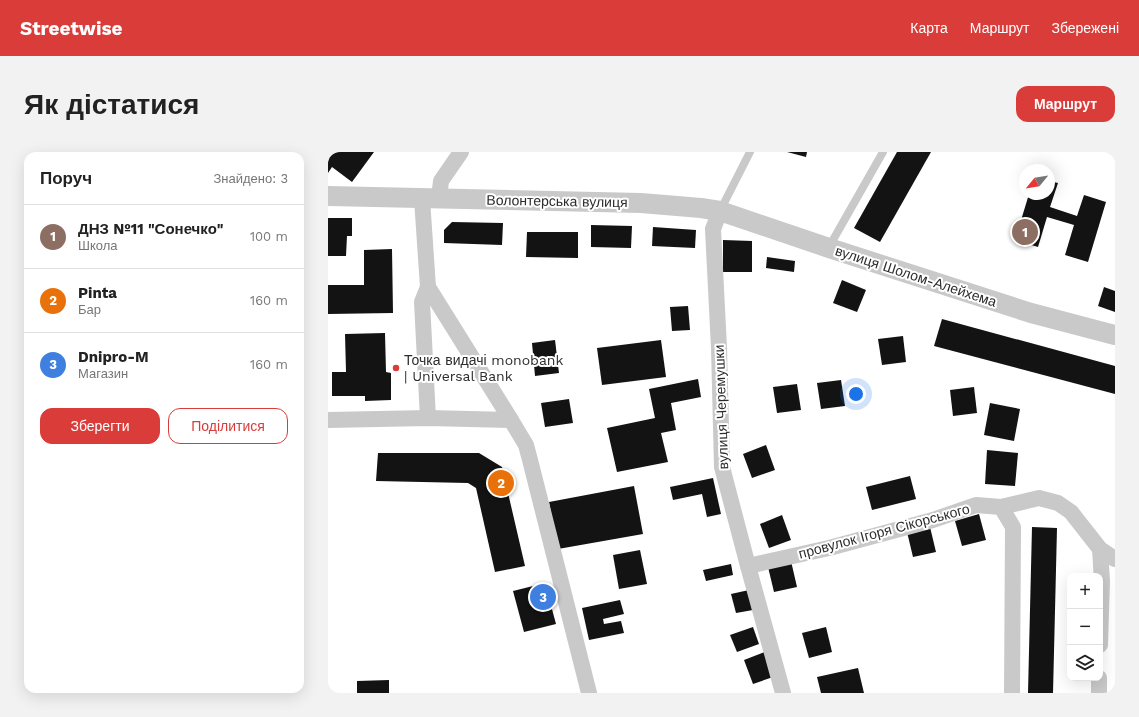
<!DOCTYPE html>
<html lang="uk">
<meta charset="utf-8">
<style>
:root{--surface:#fff;--page:#f2f2f2;--text:#222;--muted:#767676;--line:#e0e0e0;--accent:#d93c39}
body{margin:0;font-family:"Work Sans",sans-serif;background:var(--page);color:var(--text)}
.controls{position:absolute;right:12px;bottom:12px;display:grid;overflow:hidden;border-radius:8px;box-shadow:0 4px 16px #0002}
.controls button{width:36px;height:36px;display:grid;place-items:center;padding:0;border:0;border-bottom:1px solid var(--line);background:var(--surface);color:var(--text);font:20px sans-serif}
.compass{position:absolute;left:691px;top:12px;width:36px;height:36px;border-radius:50%;background:var(--surface);box-shadow:0 4px 16px #0002;rotate:240deg}
.you{position:absolute;left:528px;top:242px;width:14px;height:14px;margin:-10px;border:3px solid #fff;border-radius:50%;background:#1a73e8;box-shadow:0 0 0 6px #1a73e833}
.badge{display:grid;place-items:center;width:26px;height:26px;border-radius:50%;background:var(--accent);color:#fff;font-size:13px;font-weight:700}
.pin{position:absolute;translate:-50% -50%;border:2px solid #fff;box-shadow:0 1px 4px #0006}
.list{margin:0;padding:0;list-style:none}
h2{display:flex;justify-content:space-between;align-items:center;height:52px;margin:0;padding:0 16px;font-size:17px}
h2 small{font-size:13px;font-weight:400;color:var(--muted)}
.list li{display:grid;grid-template-columns:26px 1fr auto;gap:12px;align-items:center;box-sizing:border-box;height:64px;padding:0 16px;border-top:1px solid var(--line)}
.list b{display:block;font-size:15px;white-space:nowrap}
.list p{margin:0;font-size:13px;white-space:nowrap;color:var(--muted)}
.list em{font-size:13px;font-style:normal;color:var(--muted)}
.actions{display:flex;gap:8px;padding:12px 16px}
.actions a{flex:1;padding:9px 0;border:1px solid var(--accent);border-radius:12px;text-align:center;font-size:14px;color:var(--accent)}
.actions .main{background:var(--accent);color:#fff}
.icon{flex:none;width:22px;height:22px;fill:none;stroke:currentColor;stroke-width:2;stroke-linecap:round;stroke-linejoin:round}
.map{position:relative;flex:none;width:787px;height:541px;overflow:hidden;border-radius:12px}
header{display:flex;align-items:center;gap:24px;box-sizing:border-box;height:56px;padding:0 20px;background:var(--accent);color:#fff}
header strong{font-size:19px}
nav{display:flex;gap:22px;margin-inline-start:auto;font-size:14px}
.intro{display:flex;align-items:center;justify-content:space-between;box-sizing:border-box;height:96px;padding:0 24px}
h1{margin:0;font-size:28px}
.button{padding:10px 18px;border-radius:12px;background:var(--accent);color:#fff;font-size:14px;font-weight:700}
main{display:flex;gap:24px;padding:0 24px}
aside{flex:1;background:var(--surface);border-radius:12px;box-shadow:0 4px 16px #0002}
.map>svg:first-child{display:block}
.building{fill:#131313}
.lines{fill:none;stroke-linecap:round;stroke-linejoin:round}
.service{stroke:#c9c9c9;stroke-width:8}
.minor{stroke:#c9c9c9;stroke-width:16}
.tertiary{stroke:#c9c9c9;stroke-width:20}
.poi-dot{fill:#d93c39;stroke:#fff;stroke-width:1.5}
.labels{text-anchor:middle;dominant-baseline:central;stroke-width:4;stroke-linejoin:round;paint-order:stroke}
.street-label{font-size:14px;fill:#2c2c2c;stroke:#fff}
.poi-label{font-size:14px;fill:#2c2c2c;stroke:#fff;text-anchor:start}
</style>
<header>
<strong>Streetwise</strong>
<nav><a>Карта</a><a>Маршрут</a><a>Збережені</a></nav>
</header>
<div class="intro"><h1>Як дістатися</h1><a class="button">Маршрут</a></div>
<main>
<aside>
<h2>Поруч<small>Знайдено: 3</small></h2>
<ul class="list">
<li><span class="badge" style="background:#8d6e63">1</span><div><b>ДНЗ №11 &quot;Сонечко&quot;</b><p>Школа</p></div><em>100 m</em></li>
<li><span class="badge" style="background:#e8710a">2</span><div><b>Pinta</b><p>Бар</p></div><em>160 m</em></li>
<li><span class="badge" style="background:#3f7fe0">3</span><div><b>Dnipro-M</b><p>Магазин</p></div><em>160 m</em></li>
</ul>
<div class="actions"><a class="main">Зберегти</a><a>Поділитися</a></div>
</aside>
<div class="map">
<svg width="787" height="541" viewBox="0 0 787 541">
<rect width="100%" height="100%" fill="#fff"/>
<!-- building -->
<g class="building">
<path d="M 0,0 L 46,0 L 24,30 L 4,15 L 0,21 Z"/>
<path d="M 459,0 L 479,0 L 478,5 Z"/>
<path d="M 569,0 L 603,0 L 552,90 L 526,76 Z"/>
<path d="M 721,29 L 730,31 L 722,55 L 749,64 L 756,43 L 778,50 L 760,110 L 737,103 L 746,73 L 719,65 L 710,95 L 687,88 L 701,42 L 721,42 Z"/>
<path d="M 0,66 L 24,66 L 24,84 L 19,84 L 18,104 L 0,104 Z"/>
<path d="M 124,70 L 175,71 L 174,93 L 116,91 L 116,78 Z"/>
<path d="M 263,73 L 304,74 L 303,96 L 263,95 Z"/>
<path d="M 325,75 L 368,78 L 367,96 L 324,94 Z"/>
<path d="M 199,80 L 250,80 L 250,106 L 198,105 Z"/>
<path d="M 395,88 L 424,89 L 424,120 L 395,120 Z"/>
<path d="M 64,97 L 65,161 L 0,162 L 0,133 L 36,133 L 36,98 Z"/>
<path d="M 439,105 L 467,109 L 466,120 L 438,116 Z"/>
<path d="M 514,128 L 538,138 L 529,160 L 505,151 Z"/>
<path d="M 776,135 L 787,139 L 787,160 L 770,154 Z"/>
<path d="M 360,154 L 362,178 L 344,179 L 342,155 Z"/>
<path d="M 614,167 L 787,214 L 787,242 L 606,194 Z"/>
<path d="M 57,181 L 58,220 L 63,221 L 63,248 L 37,249 L 37,244 L 4,244 L 4,220 L 18,220 L 17,182 Z"/>
<path d="M 575,184 L 578,210 L 554,213 L 550,187 Z"/>
<path d="M 227,188 L 231,221 L 207,224 L 204,191 Z"/>
<path d="M 333,188 L 338,225 L 274,233 L 269,196 Z"/>
<path d="M 370,227 L 373,245 L 343,251 L 348,278 L 333,281 L 340,310 L 289,320 L 279,276 L 327,266 L 321,237 Z"/>
<path d="M 513,228 L 517,254 L 493,257 L 489,231 Z"/>
<path d="M 469,232 L 473,258 L 449,261 L 445,235 Z"/>
<path d="M 646,235 L 649,261 L 625,264 L 622,238 Z"/>
<path d="M 241,247 L 245,271 L 217,275 L 213,251 Z"/>
<path d="M 662,251 L 692,257 L 686,289 L 656,283 Z"/>
<path d="M 438,293 L 447,318 L 424,326 L 415,302 Z"/>
<path d="M 659,298 L 690,301 L 687,334 L 657,332 Z"/>
<path d="M 50,301 L 151,301 L 174,315 L 197,414 L 167,420 L 148,336 L 140,331 L 48,329 Z"/>
<path d="M 582,324 L 588,347 L 544,358 L 538,335 Z"/>
<path d="M 385,326 L 393,362 L 379,365 L 374,342 L 345,348 L 342,335 Z"/>
<path d="M 306,334 L 315,382 L 230,397 L 221,350 Z"/>
<path d="M 651,362 L 658,388 L 634,394 L 627,369 Z"/>
<path d="M 454,363 L 463,388 L 441,396 L 432,372 Z"/>
<path d="M 602,375 L 608,400 L 585,405 L 579,380 Z"/>
<path d="M 704,375 L 729,376 L 725,541 L 700,541 Z"/>
<path d="M 312,398 L 319,432 L 291,437 L 285,403 Z"/>
<path d="M 463,409 L 469,435 L 446,440 L 440,415 Z"/>
<path d="M 403,412 L 405,423 L 378,429 L 375,418 Z"/>
<path d="M 217,431 L 228,472 L 196,480 L 185,439 Z"/>
<path d="M 421,438 L 425,458 L 408,461 L 403,442 Z"/>
<path d="M 292,448 L 296,462 L 275,467 L 276,472 L 293,469 L 296,481 L 261,488 L 254,456 Z"/>
<path d="M 425,475 L 431,492 L 409,500 L 402,483 Z"/>
<path d="M 498,475 L 504,500 L 481,506 L 474,481 Z"/>
<path d="M 439,499 L 448,524 L 425,532 L 416,508 Z"/>
<path d="M 530,516 L 536,541 L 493,541 L 489,525 Z"/>
<path d="M 61,528 L 61,541 L 29,541 L 29,529 Z"/>
</g>
<g class="lines">
<!-- service -->
<g class="service">
<path d="M 392,59 L 422,0"/>
<path d="M 501,95 L 555,0"/>
</g>
<!-- minor -->
<g class="minor">
<path d="M 111,46 L 113,29 L 133,0"/>
<path d="M 94,47 L 100,135 L 183,268"/>
<path d="M 392,59 L 385,77 L 391,196 L 394,315 L 420,414 L 455,541"/>
<path d="M 100,135 L 94,150 L 100,266"/>
<path d="M 0,268 L 100,266 L 183,268 L 198,293 L 202,308 L 261,541"/>
<path d="M 673,355 L 711,346 L 730,351 L 743,360 L 772,397 L 787,407"/>
<path d="M 420,414 L 501,396 L 605,368 L 648,353 L 673,355 L 685,375 L 684,541"/>
<path d="M 772,493 L 774,429 L 772,397"/>
<path d="M 771,541 L 771,526"/>
</g>
<!-- tertiary -->
<path class="tertiary" d="M 0,44 L 313,51 L 373,56 L 392,59 L 501,96 L 703,161 L 787,183"/>
</g>
<!-- markers -->
<circle class="poi-dot" cx="68" cy="216" r="4"/>
<g class="labels">
<!-- street labels -->
<g class="street-label">
<text transform="translate(229 49) rotate(1)">Волонтерська вулиця</text>
<text transform="translate(588 124) rotate(18)">вулиця Шолом-Алейхема</text>
<text transform="translate(393 255) rotate(-92)">вулиця Черемушки</text>
<text transform="translate(556 379) rotate(-15)">провулок Ігоря Сікорського</text>
</g>
<!-- poi labels -->
<g class="poi-label">
<text x="76" y="208">Точка видачі monobank<tspan x="76" dy="16">| Universal Bank</tspan></text>
</g>
</g>
</svg>
<div class="controls">
<button>+</button>
<button>−</button>
<button><svg class="icon" aria-label="layers" viewBox="0 0 24 24"><path d="M12 4l9 5-9 5-9-5zM3 14l9 5 9-5"/></svg></button>
</div>
<svg class="compass" viewBox="-18 -18 36 36"><path d="M0-13l5 13h-10z" fill="#e53935"/><path d="M0 13l5-13h-10z" fill="#767676"/></svg>
<div class="you"></div>
<div class="pin badge" style="left:697px;top:80px;background:#8d6e63">1</div>
<div class="pin badge" style="left:173px;top:331px;background:#e8710a">2</div>
<div class="pin badge" style="left:215px;top:445px;background:#3f7fe0">3</div>
</div>
</main>
